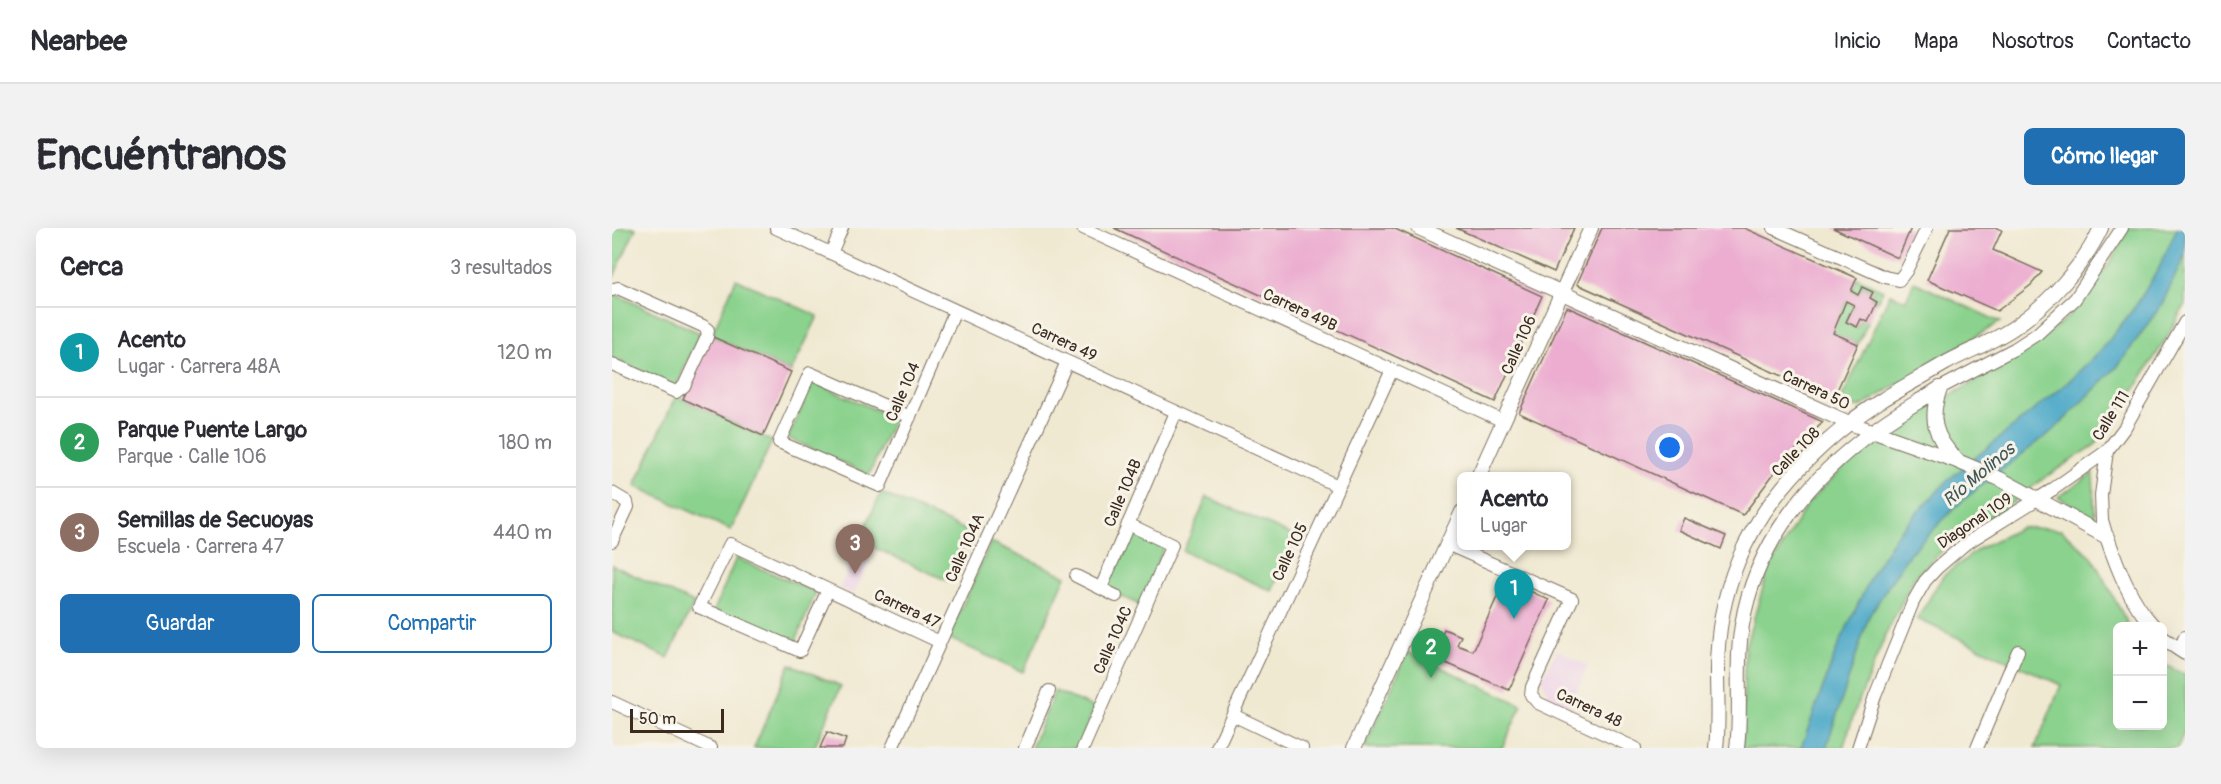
<!DOCTYPE html>
<html lang="es">
<meta charset="utf-8">
<style>
:root{--surface:#fff;--page:#f2f2f3;--text:#2b2b33;--muted:#7c7c81;--line:#e1e1e2;--accent:#1f6fb2}
body{margin:0;font-family:Pangolin,sans-serif;background:var(--page);color:var(--text)}
.controls{position:absolute;right:18px;bottom:18px;display:grid;overflow:hidden;border-radius:9px;box-shadow:0 6px 24px #0002}
.controls button{width:54px;height:54px;display:grid;place-items:center;padding:0;border:0;border-bottom:2px solid var(--line);background:var(--surface);color:var(--text);font:30px sans-serif}
.scale{position:absolute;left:18px;bottom:15px;width:94px;box-sizing:border-box;padding-left:6px;border:3px solid #3b2a1e;border-top:0;font-size:16px;line-height:21px;white-space:nowrap;color:#3b2a1e;-webkit-text-stroke:4px #f7f3e8;paint-order:stroke}
.you{position:absolute;left:1058px;top:220px;width:21px;height:21px;margin:-15px;border:4px solid #fff;border-radius:50%;background:#1a73e8;box-shadow:0 0 0 9px #1a73e833}
.badge{display:grid;place-items:center;width:39px;height:39px;border-radius:50%;background:var(--accent);color:#fff;font-size:20px;font-weight:700}
.pin{position:absolute;translate:-50% -50px;filter:drop-shadow(0 2px 3px #0008)}
.pin::after{content:'';position:absolute;top:32px;width:21px;height:18px;background:inherit;clip-path:polygon(0 0,100% 0,50% 100%)}
.popup{position:absolute;left:845px;top:244px;width:114px;height:78px;box-sizing:border-box;display:grid;place-content:center;border-radius:9px;background:var(--surface);filter:drop-shadow(0 2px 4px #0005);font-size:20px;white-space:nowrap;color:var(--muted)}
.popup b{font-size:22px;color:var(--text)}
.popup::after{content:'';position:absolute;left:50%;top:100%;margin-left:-12px;border:12px solid transparent;border-top-color:var(--surface)}
.list{margin:0;padding:0;list-style:none}
h2{display:flex;justify-content:space-between;align-items:center;height:78px;margin:0;padding:0 24px;font-size:26px}
h2 small{font-size:20px;font-weight:400;color:var(--muted)}
.list li{display:grid;grid-template-columns:39px 1fr auto;gap:18px;align-items:center;box-sizing:border-box;height:90px;padding:0 24px;border-top:2px solid var(--line)}
.list b{display:block;font-size:22px;white-space:nowrap}
.list p{margin:0;font-size:20px;white-space:nowrap;color:var(--muted)}
.list em{font-size:20px;font-style:normal;color:var(--muted)}
.actions{display:flex;gap:12px;padding:18px 24px}
.actions a{flex:1;padding:14px 0;border:2px solid var(--accent);border-radius:9px;text-align:center;font-size:21px;color:var(--accent)}
.actions .main{background:var(--accent);color:#fff}
.map{position:relative;flex:none;width:1573px;height:520px;overflow:hidden;border-radius:9px}
header{display:flex;align-items:center;gap:36px;box-sizing:border-box;height:84px;padding:0 30px;background:var(--surface);border-bottom:2px solid var(--line)}
header strong{font-size:28px}
nav{display:flex;gap:33px;margin-inline-start:auto;font-size:21px}
.intro{display:flex;align-items:center;justify-content:space-between;box-sizing:border-box;height:144px;padding:0 36px}
h1{margin:0;font-size:42px}
.button{padding:15px 27px;border-radius:9px;background:var(--accent);color:#fff;font-size:21px;font-weight:700}
main{display:flex;gap:36px;padding:0 36px}
aside{flex:1;background:var(--surface);border-radius:9px;box-shadow:0 6px 24px #0002}
.map>svg:first-child{display:block}
.built{fill:#eed0e8}
.green{fill:#8ad28d;stroke:#627e56;stroke-width:1.5}
.water{fill:#48a7c7;stroke:#426872;stroke-width:1.5}
.building{fill:#ecadd0}
.lines{fill:none;stroke-linecap:round;stroke-linejoin:round}
.minor-casing{stroke:#7a6d5d;stroke-width:14}
.tertiary-casing{stroke:#7a6d5d;stroke-width:16}
.minor{stroke:#fff;stroke-width:12}
.tertiary{stroke:#fff;stroke-width:14}
.labels{text-anchor:middle;dominant-baseline:central;stroke-width:6;stroke-linejoin:round;paint-order:stroke}
.street-label{font-size:16px;fill:#3b2a1e;stroke:#f7f3e8}
.water-label{font-size:18px;font-style:italic;fill:#405659;stroke:#f7f3e8}
</style>
<header>
<strong>Nearbee</strong>
<nav><a>Inicio</a><a>Mapa</a><a>Nosotros</a><a>Contacto</a></nav>
</header>
<div class="intro"><h1>Encuéntranos</h1><a class="button">Cómo llegar</a></div>
<main>
<aside>
<h2>Cerca<small>3 resultados</small></h2>
<ul class="list">
<li><span class="badge" style="background:#0f9aa8">1</span><div><b>Acento</b><p>Lugar · Carrera 48A</p></div><em>120 m</em></li>
<li><span class="badge" style="background:#2e9e5b">2</span><div><b>Parque Puente Largo</b><p>Parque · Calle 106</p></div><em>180 m</em></li>
<li><span class="badge" style="background:#8d6e63">3</span><div><b>Semillas de Secuoyas</b><p>Escuela · Carrera 47</p></div><em>440 m</em></li>
</ul>
<div class="actions"><a class="main">Guardar</a><a>Compartir</a></div>
</aside>
<div class="map">
<svg width="1573" height="520" viewBox="0 0 1573 520">
<rect width="100%" height="100%" fill="#f7f3e8"/>
<filter id="ink" filterUnits="userSpaceOnUse"><feTurbulence type="fractalNoise" baseFrequency=".0167" numOctaves="2"/><feDisplacementMap in="SourceGraphic" scale="12" xChannelSelector="R" yChannelSelector="G"/><feConvolveMatrix kernelMatrix="1 2 1 2 8 2 1 2 1" color-interpolation-filters="sRGB"/></filter>
<filter id="wash" filterUnits="userSpaceOnUse"><feTurbulence type="fractalNoise" baseFrequency=".008" numOctaves="4" result="noise"/><feDisplacementMap in="SourceGraphic" scale="24" xChannelSelector="R" yChannelSelector="G"/><feGaussianBlur stdDeviation="1.35" result="paint"/><feColorMatrix in="noise" values="0 0 0 0 0 0 0 0 0 0 0 0 0 0 0 0 0 1.4 0 .05"/><feComposite in="paint" operator="in"/></filter>
<g filter="url(#wash)">
<rect width="100%" height="100%" fill="#f0e9d2"/>
<!-- built -->
<g class="built">
<path d="M 243,325 L 258,332 L 242,366 L 228,360 Z"/>
<path d="M 945,422 L 976,438 L 957,478 L 937,468 L 930,452 Z"/>
</g>
<!-- green -->
<g class="green">
<path d="M 0,0 L 24,0 L 1,50 L 0,50 Z"/>
<path d="M 1517,0 L 1573,0 L 1573,76 L 1557,106 L 1526,156 L 1483,217 L 1435,248 L 1389,283 L 1355,302 L 1334,319 L 1302,350 L 1274,406 L 1244,480 L 1231,520 L 1130,520 L 1133,419 L 1156,343 L 1195,276 L 1259,212 L 1410,127 L 1457,88 L 1497,36 Z"/>
<path d="M 1245,50 L 1271,62 L 1265,74 L 1258,70 L 1261,64 L 1250,59 L 1246,67 L 1239,63 Z"/>
<path d="M 124,51 L 206,88 L 179,144 L 99,108 Z"/>
<path d="M 1302,54 L 1388,94 L 1247,180 L 1228,174 L 1278,66 L 1294,72 Z"/>
<path d="M 0,65 L 88,105 L 64,159 L 0,130 Z"/>
<path d="M 1234,73 L 1242,77 L 1234,94 L 1245,99 L 1249,91 L 1256,94 L 1246,116 L 1220,105 Z"/>
<path d="M 201,154 L 282,190 L 257,247 L 176,210 Z"/>
<path d="M 64,168 L 160,213 L 119,302 L 23,258 Z"/>
<path d="M 1481,245 L 1483,291 L 1446,269 Z"/>
<path d="M 269,265 L 358,304 L 336,353 L 247,313 Z"/>
<path d="M 595,269 L 684,309 L 660,363 L 571,323 Z"/>
<path d="M 1410,299 L 1449,302 L 1480,329 L 1517,398 L 1506,398 L 1506,497 L 1550,497 L 1551,436 L 1573,447 L 1573,502 L 1565,520 L 1423,520 L 1449,457 L 1305,391 L 1331,348 L 1368,320 Z"/>
<path d="M 516,301 L 553,317 L 528,377 L 490,360 Z"/>
<path d="M 379,314 L 454,348 L 411,444 L 336,410 Z"/>
<path d="M 124,330 L 204,364 L 182,417 L 102,383 Z"/>
<path d="M 0,337 L 82,375 L 56,430 L 0,404 Z"/>
<path d="M 796,424 L 910,477 L 890,520 L 752,520 Z"/>
<path d="M 178,436 L 229,458 L 202,520 L 142,520 Z"/>
<path d="M 443,463 L 483,480 L 466,520 L 419,520 Z"/>
</g>
<!-- water -->
<path class="water" d="M 1565,0 L 1573,0 L 1573,27 L 1550,76 L 1506,138 L 1444,200 L 1351,272 L 1297,326 L 1257,388 L 1214,520 L 1189,520 L 1224,423 L 1262,342 L 1285,306 L 1337,251 L 1456,154 L 1491,120 L 1525,76 L 1547,40 Z"/>
<g id="blocks">
<!-- building -->
<g class="building">
<path d="M 502,0 L 781,0 L 930,68 L 883,174 Z"/>
<path d="M 844,0 L 962,0 L 942,44 Z"/>
<path d="M 990,0 L 1132,0 L 1245,50 L 1239,63 L 1246,67 L 1250,59 L 1261,64 L 1258,70 L 1265,74 L 1256,94 L 1249,91 L 1245,99 L 1234,94 L 1242,77 L 1234,73 L 1221,105 L 1246,116 L 1221,171 L 965,56 Z"/>
<path d="M 1221,0 L 1299,0 L 1286,30 Z"/>
<path d="M 1338,0 L 1385,0 L 1390,2 L 1381,22 L 1430,44 L 1419,57 L 1385,83 L 1315,52 Z"/>
<path d="M 955,79 L 1042,118 L 1211,194 L 1166,240 L 1131,287 L 907,185 Z"/>
<path d="M 99,108 L 179,144 L 151,208 L 71,171 Z"/>
<path d="M 1072,290 L 1114,308 L 1109,321 L 1067,302 Z"/>
<path d="M 893,351 L 937,372 L 897,462 L 820,429 L 832,401 L 849,408 L 845,417 L 861,423 Z"/>
<path d="M 215,504 L 234,511 L 231,520 L 208,520 Z"/>
</g>
</g>
</g>
<g filter="url(#ink)">
<use href="#blocks" fill-opacity="0" stroke="#7a6d5d" stroke-width="1.5"/>
<g class="lines">
<defs>
<g id="minor">
<path d="M 164,0 L 726,258"/>
<path d="M 471,0 L 891,193"/>
<path d="M 1162,0 L 1273,49 L 1287,52 L 1294,43 L 1315,0"/>
<path d="M 219,25 L 230,0"/>
<path d="M 0,62 L 6,60 L 91,98 L 96,102 L 95,109 L 72,158 L 64,164 L 0,136"/>
<path d="M 1328,160 L 1402,121 L 1425,106 L 1463,71 L 1510,0"/>
<path d="M 298,189 L 198,145 L 167,214 L 268,258 L 343,83"/>
<path d="M 0,265 L 15,274 L 16,279 L 0,313"/>
<path d="M 1495,309 L 1490,292 L 1489,267 L 1495,223 L 1513,199 L 1573,94"/>
<path d="M 835,316 L 960,371 L 920,459 L 919,467 L 926,475 L 1023,520"/>
<path d="M 464,348 L 504,368"/>
<path d="M 489,360 L 564,184"/>
<path d="M 216,362 L 188,423 L 87,379 L 118,316 L 328,414"/>
<path d="M 1567,422 L 1573,409"/>
<path d="M 0,474 L 99,520"/>
<path d="M 621,487 L 690,520"/>
<path d="M 280,520 L 455,134"/>
<path d="M 413,520 L 437,463"/>
<path d="M 471,520 L 560,317 L 516,296"/>
<path d="M 605,520 L 780,142"/>
<path d="M 1246,520 L 1263,468 L 1301,374 L 1313,353 L 1325,340 L 1353,316 L 1440,262 L 1495,223"/>
<path d="M 1365,520 L 1406,423"/>
</g>
<g id="tertiary">
<path d="M 807,0 L 1237,195 L 1345,233 L 1388,251 L 1495,309 C 1506,341 1518,373 1541,398"/>
<path d="M 1328,160 C 1317,190 1322,209 1344,231"/>
<path d="M 866,249 L 979,0"/>
<path d="M 1550,410 L 1573,425"/>
<path d="M 742,520 L 850,284"/>
<path d="M 1104,520 C 1107,494 1105,469 1105,443 C 1105,406 1112,367 1126,333 C 1148,279 1191,232 1236,196 C 1264,173 1300,155 1332,136 C 1355,123 1382,114 1404,98 C 1437,75 1472,37 1489,0"/>
<path d="M 1125,520 C 1130,479 1123,437 1130,397 C 1143,316 1198,249 1263,202 C 1283,186 1307,174 1328,160"/>
</g>
</defs>
<!-- minor casing -->
<use href="#minor" class="minor-casing"/>
<!-- tertiary casing -->
<use href="#tertiary" class="tertiary-casing"/>
<!-- minor -->
<use href="#minor" class="minor"/>
<!-- tertiary -->
<use href="#tertiary" class="tertiary"/>
</g>
</g>
<g class="labels">
<!-- street labels -->
<g class="street-label">
<text transform="translate(688 82) rotate(25)">Carrera 49B</text>
<text transform="translate(452 114) rotate(25)">Carrera 49</text>
<text transform="translate(907 117) rotate(-66)">Calle 106</text>
<text transform="translate(1204 162) rotate(25)">Carrera 50</text>
<text transform="translate(291 164) rotate(-67)">Calle 104</text>
<text transform="translate(1499 188) rotate(-58)">Calle 111</text>
<text transform="translate(1184 224) rotate(-46)">Calle 108</text>
<text transform="translate(511 265) rotate(-67)">Calle 104B</text>
<text transform="translate(1363 293) rotate(-34)">Diagonal 109</text>
<text transform="translate(353 320) rotate(-66)">Calle 104A</text>
<text transform="translate(678 324) rotate(-65)">Calle 105</text>
<text transform="translate(295 381) rotate(25)">Carrera 47</text>
<text transform="translate(501 412) rotate(-66)">Calle 104C</text>
<text transform="translate(977 480) rotate(25)">Carrera 48</text>
</g>
<!-- water labels -->
<g class="water-label">
<text transform="translate(1367 247) rotate(-40)">Río Molinos</text>
</g>
</g>
</svg>
<div class="controls">
<button>+</button>
<button>−</button>
</div>
<div class="scale">50 m</div>
<div class="you"></div>
<div class="pin badge" style="left:902px;top:391px;background:#0f9aa8">1</div>
<div class="popup"><b>Acento</b>Lugar</div>
<div class="pin badge" style="left:819px;top:450px;background:#2e9e5b">2</div>
<div class="pin badge" style="left:243px;top:346px;background:#8d6e63">3</div>
</div>
</main>
